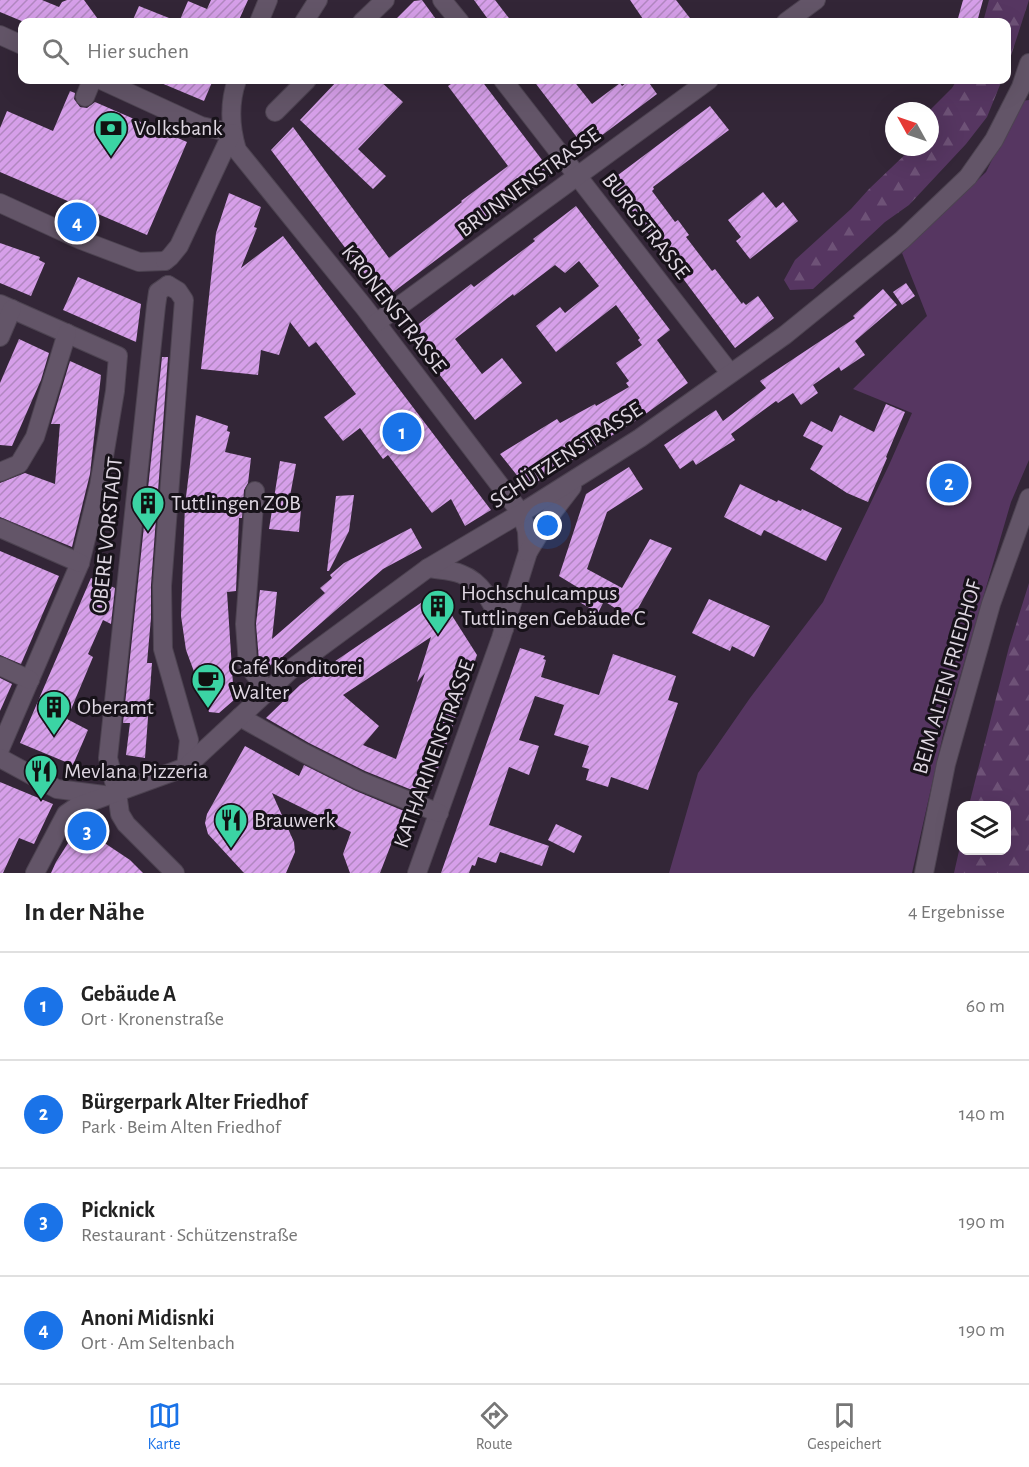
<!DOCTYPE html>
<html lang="de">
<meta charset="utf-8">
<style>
:root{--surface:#fff;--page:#f6f6f6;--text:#222;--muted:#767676;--line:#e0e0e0;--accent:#1a73e8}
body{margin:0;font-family:"Alegreya Sans",sans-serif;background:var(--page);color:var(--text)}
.controls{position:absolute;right:18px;bottom:18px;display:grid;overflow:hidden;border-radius:12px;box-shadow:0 6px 24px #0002}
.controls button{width:54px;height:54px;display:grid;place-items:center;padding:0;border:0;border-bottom:2px solid var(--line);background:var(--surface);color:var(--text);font:30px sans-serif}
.compass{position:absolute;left:885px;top:102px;width:54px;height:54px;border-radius:50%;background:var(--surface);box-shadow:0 6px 24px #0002;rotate:310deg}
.you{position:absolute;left:548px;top:526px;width:21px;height:21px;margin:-15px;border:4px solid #fff;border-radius:50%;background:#1a73e8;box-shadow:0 0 0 9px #1a73e833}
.badge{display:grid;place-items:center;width:39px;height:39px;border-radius:50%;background:var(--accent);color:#fff;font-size:20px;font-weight:700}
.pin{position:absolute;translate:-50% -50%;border:3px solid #fff;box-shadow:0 2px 6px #0006}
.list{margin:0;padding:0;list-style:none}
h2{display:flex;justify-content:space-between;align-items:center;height:78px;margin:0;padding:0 24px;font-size:26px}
h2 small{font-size:20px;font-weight:400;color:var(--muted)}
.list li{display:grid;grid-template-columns:39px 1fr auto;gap:18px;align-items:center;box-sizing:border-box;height:108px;padding:0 24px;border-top:2px solid var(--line)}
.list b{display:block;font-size:22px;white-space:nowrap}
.list p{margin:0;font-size:20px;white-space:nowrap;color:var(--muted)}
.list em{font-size:20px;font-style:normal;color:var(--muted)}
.icon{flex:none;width:33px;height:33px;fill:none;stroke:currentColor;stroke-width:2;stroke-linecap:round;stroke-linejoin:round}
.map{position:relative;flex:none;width:1029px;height:873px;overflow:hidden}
.search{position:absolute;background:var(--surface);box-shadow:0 6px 24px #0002;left:18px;right:18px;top:18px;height:66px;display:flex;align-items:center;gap:15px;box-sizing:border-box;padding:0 21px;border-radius:12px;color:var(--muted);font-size:22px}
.sheet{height:510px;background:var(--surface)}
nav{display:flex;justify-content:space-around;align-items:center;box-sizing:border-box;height:84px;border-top:2px solid var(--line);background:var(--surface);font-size:16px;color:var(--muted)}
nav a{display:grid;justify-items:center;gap:3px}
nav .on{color:var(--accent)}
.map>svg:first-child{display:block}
.forest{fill:url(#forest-firs)}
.park{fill:#563661}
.building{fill:url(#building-hatch);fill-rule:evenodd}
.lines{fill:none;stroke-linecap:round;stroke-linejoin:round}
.minor-casing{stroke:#4d4351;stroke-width:20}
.minor{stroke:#635568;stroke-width:18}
.labels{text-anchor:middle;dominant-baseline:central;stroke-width:6;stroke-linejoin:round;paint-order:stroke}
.poi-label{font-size:22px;fill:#dfd7e2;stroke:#171219;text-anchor:start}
.street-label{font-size:22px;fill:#dfd7e2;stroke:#171219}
</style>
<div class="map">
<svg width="1029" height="873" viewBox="0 0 1029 873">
<defs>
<pattern id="forest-firs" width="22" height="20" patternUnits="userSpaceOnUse" patternTransform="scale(1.5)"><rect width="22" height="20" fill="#563661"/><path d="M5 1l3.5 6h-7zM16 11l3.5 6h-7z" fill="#6e5277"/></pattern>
<pattern id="building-hatch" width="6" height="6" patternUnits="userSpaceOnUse" patternTransform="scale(1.5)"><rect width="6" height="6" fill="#d69fe9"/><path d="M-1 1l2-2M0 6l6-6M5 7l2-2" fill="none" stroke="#b187c0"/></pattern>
</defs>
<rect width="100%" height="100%" fill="#332637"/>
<!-- forest -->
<g class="forest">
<path d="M 989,0 L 1029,0 L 1007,68 L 1006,22 L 983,22 Z"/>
<path d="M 957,80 L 1002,80 L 987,117 L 966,144 L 909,205 L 885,222 L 813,289 L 790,290 L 784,280 L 795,260 L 851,209 L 869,189 L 913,147 L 930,147 L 929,111 L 952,88 Z"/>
<path d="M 1029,583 L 1029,873 L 954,873 L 961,842 L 962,850 L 1006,850 L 1006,806 L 969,805 L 1009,647 Z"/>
</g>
<!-- park -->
<path class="park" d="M 1029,100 L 1029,460 L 1011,502 L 943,735 L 912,873 L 669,873 L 698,773 L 750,698 L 823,602 L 889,465 L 912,413 L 853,389 L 927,316 L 902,253 L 986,172 L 1021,101 Z"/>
<!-- building -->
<g class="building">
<path d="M 0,0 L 42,0 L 59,7 L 62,2 L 67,0 L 84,0 L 100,22 L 24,22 L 0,12 Z"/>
<path d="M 211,0 L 248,0 L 238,22 L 179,22 L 188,1 L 207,9 Z"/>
<path d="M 422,0 L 438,22 L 393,22 L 414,1 Z"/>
<path d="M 474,0 L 495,0 L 512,22 L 490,22 Z"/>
<path d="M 630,0 L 676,0 L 693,22 L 645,22 Z"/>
<path d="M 963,0 L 983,0 L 977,22 L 957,22 Z"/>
<path d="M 139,6 L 179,22 L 132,22 Z"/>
<path d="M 154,80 L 213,80 L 204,101 Z"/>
<path d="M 338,80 L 379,80 L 403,102 L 358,149 L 386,176 L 373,189 L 300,120 Z"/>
<path d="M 457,80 L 481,80 L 552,173 L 384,299 L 271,150 L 293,127 L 389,258 L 462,202 L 461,201 L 508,166 L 448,86 Z"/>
<path d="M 533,80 L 573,80 L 592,104 L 620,83 L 622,86 L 630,80 L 647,80 L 657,94 L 585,148 Z"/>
<path d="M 70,91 L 75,93 L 74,99 L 80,107 L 87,108 L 95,102 L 187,142 L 147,235 L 0,172 L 0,128 L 7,111 L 53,131 Z"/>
<path d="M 710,106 L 729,130 L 653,187 L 654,189 L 652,191 L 675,222 L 678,220 L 689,235 L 686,237 L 712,271 L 715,269 L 742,304 L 743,302 L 746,305 L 758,296 L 774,318 L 735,348 L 610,181 Z"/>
<path d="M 763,192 L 776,208 L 783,202 L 798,221 L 750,259 L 736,241 L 741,237 L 728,220 Z"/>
<path d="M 229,193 L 261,207 L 254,227 L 257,228 L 241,268 L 283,236 L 491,510 L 465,526 L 451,499 L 432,513 L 388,455 L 383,459 L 360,428 L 343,441 L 324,417 L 356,394 L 316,342 L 309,347 L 290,322 L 279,355 L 261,350 L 258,375 L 201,369 L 216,233 Z"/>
<path d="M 576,206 L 670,330 L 657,340 L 688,383 L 640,418 L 527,488 L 500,454 L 557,419 L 560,423 L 595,404 L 596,406 L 629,387 L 626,383 L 629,381 L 616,363 L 642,345 L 638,340 L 640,338 L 616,305 L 556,352 L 536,326 L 560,307 L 565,313 L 599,286 L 579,261 L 565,273 L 555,265 L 514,296 L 513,294 L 455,339 L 482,374 L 502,358 L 522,383 L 475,420 L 407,333 L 471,284 L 474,287 L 535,241 L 533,239 Z"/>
<path d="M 0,243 L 40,257 L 39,260 L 45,263 L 31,296 L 0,283 Z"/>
<path d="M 78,277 L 141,304 L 136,342 L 63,310 Z"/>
<path d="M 906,283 L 915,296 L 902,305 L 893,292 Z"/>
<path d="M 883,289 L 897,305 L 855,341 L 865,355 L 841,371 L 839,367 L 813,385 L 818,393 L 801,405 L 793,393 L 778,403 L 776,401 L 731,434 L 735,440 L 696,465 L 693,460 L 680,469 L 664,445 L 716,410 L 723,421 L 766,388 L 760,381 L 855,318 L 853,316 Z"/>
<path d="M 19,339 L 49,353 L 41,380 L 12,446 L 0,445 L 0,383 Z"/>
<path d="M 162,357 L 168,357 L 151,585 L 151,618 L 147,663 L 152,663 L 145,758 L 126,755 L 130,723 L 123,723 Z"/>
<path d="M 70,361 L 101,375 L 90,474 L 72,547 L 0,517 L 0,483 L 25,473 L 55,484 L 60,424 L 51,424 Z"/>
<path d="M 886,404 L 905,412 L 886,457 L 887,458 L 868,502 L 847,493 L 810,469 L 823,446 L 803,436 L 811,421 L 832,432 L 840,415 L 874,432 Z"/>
<path d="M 196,415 L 228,426 L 227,431 L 230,432 L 225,452 L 251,458 L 248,483 L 244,490 L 242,518 L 239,518 L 236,591 L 227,592 L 234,700 L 219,713 L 209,712 L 186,650 L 181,616 L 185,505 Z"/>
<path d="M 280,461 L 296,464 L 290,496 L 302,497 L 299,532 L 269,529 Z"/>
<path d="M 629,467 L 643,489 L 607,512 L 587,569 L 622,588 L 650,539 L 672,548 L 632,619 L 604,601 L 598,613 L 576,600 L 582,590 L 559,576 L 586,494 Z"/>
<path d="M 740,484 L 777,502 L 778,500 L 801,511 L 802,509 L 842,528 L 826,561 L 764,530 L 761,536 L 724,517 Z"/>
<path d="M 354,495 L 349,531 L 329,571 L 327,571 L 336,496 Z"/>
<path d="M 411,528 L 422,548 L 383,569 L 273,665 L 272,664 L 265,670 L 259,661 L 256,624 L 260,590 L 277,592 L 272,639 L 325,593 L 320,588 L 332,578 L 330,575 L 344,563 Z"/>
<path d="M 0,551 L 59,576 L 21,664 L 0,655 Z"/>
<path d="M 91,578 L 115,588 L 111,624 L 103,620 L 88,654 L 93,657 L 67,719 L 88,730 L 73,765 L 20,743 Z"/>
<path d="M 437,592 L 477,655 L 429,795 L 412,790 L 365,771 L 309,743 L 266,718 L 300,685 ZM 431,637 L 417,682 L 425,673 L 396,759 L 363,745 L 379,726 L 343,695 Z"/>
<path d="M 709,599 L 770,626 L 754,657 L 732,646 L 730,651 L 692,633 Z"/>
<path d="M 520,648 L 545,656 L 543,659 L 546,660 L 541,677 L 599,695 L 613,654 L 676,676 L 668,700 L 678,703 L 648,790 L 611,777 L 608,787 L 586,780 L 589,769 L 582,767 L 589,746 L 554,735 L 564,705 L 535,696 L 519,740 L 539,746 L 529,775 L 509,767 L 489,825 L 549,846 L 542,866 L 500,852 L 496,863 L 478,857 L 475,866 L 472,865 L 469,873 L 441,873 Z"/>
<path d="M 0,678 L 12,684 L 0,711 Z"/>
<path d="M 245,746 L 299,776 L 304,765 L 356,791 L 404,811 L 380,873 L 350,873 L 343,854 L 351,832 L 272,793 L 294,842 L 295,852 L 286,873 L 244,873 L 208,834 L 205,823 L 207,814 Z"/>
<path d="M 0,782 L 53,804 L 34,844 L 19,838 L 3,873 L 0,873 Z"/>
<path d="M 556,824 L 582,836 L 574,853 L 548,840 Z"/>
<path d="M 79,826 L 130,860 L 143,873 L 51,873 L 56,862 Z"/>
</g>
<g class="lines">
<defs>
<g id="minor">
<path d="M 442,0 L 460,22"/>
<path d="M 259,22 L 268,0"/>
<path d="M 304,22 L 318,0"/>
<path d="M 362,22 L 385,0"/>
<path d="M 786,22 L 816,0"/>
<path d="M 0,35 L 22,45"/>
<path d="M 101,80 L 201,126 L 232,133"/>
<path d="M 237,80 C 229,103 230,127 237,150 L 364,307 L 521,513 L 527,531 L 528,552 L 501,638 L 417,873"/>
<path d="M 503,80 L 730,373"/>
<path d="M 85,97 L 92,80"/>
<path d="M 275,112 L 307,80"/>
<path d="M 0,203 L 81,240 L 139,262 L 165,261"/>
<path d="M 165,261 L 170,257 L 179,246 L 232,133"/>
<path d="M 168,285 L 158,292 L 156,306 L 108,758 L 117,793 L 120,814 L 126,824 L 175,873"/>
<path d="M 168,285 L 178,291 L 184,300 L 162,586 L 163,649 L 189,740 L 186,767"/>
<path d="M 0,304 L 118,356 L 115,391 L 99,486 L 80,563 L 0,749"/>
<path d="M 376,323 L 709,80"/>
<path d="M 0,337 L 12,309"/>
<path d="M 0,472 L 19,464 L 35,437 L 67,333"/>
<path d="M 255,491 L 245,624 L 248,665 L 268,692"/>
<path d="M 0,528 L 80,563"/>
<path d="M 528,552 L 552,513 L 572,487"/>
<path d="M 428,568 C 439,570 451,570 461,574 C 485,583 494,608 504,629"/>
<path d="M 0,666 L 30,680"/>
<path d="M 240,717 L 304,753 L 360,781 L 439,813"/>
<path d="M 0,758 L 57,789 L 104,795"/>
<path d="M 35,873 L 66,814 L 76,807 L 186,767 L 295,666 L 428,568 L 521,513 L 640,438 L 785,335 L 902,240 L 968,177 L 994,140 L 1021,87 L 1029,63"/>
<path d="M 924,873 L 946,764 L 991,604 L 1029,498"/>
</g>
</defs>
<!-- minor casing -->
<use href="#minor" class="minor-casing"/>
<!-- minor -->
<use href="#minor" class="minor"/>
</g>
<!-- icons -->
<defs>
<symbol id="bank-pin" viewBox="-11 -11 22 30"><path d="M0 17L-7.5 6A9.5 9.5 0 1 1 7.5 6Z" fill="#3bd4a4" stroke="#171219"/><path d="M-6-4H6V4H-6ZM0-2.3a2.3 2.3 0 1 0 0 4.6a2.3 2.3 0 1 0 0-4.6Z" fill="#111"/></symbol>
<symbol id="building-pin" viewBox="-11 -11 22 30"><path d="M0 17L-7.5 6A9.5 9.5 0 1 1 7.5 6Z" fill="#3bd4a4" stroke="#171219"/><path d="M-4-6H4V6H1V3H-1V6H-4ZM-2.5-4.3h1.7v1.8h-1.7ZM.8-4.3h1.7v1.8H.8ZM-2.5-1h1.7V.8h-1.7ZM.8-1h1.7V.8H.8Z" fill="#111"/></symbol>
<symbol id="cafe-pin" viewBox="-11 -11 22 30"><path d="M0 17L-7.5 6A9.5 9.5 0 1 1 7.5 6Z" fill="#3bd4a4" stroke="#171219"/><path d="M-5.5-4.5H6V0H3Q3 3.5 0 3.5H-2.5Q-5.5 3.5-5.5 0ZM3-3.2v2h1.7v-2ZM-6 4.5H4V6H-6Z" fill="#111"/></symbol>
<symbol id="restaurant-pin" viewBox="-11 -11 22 30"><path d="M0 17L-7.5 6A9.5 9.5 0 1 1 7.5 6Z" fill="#3bd4a4" stroke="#171219"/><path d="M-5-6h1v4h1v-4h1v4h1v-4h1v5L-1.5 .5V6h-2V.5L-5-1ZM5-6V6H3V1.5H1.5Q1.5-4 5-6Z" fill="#111"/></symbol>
</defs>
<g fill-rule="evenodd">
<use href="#bank-pin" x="92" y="109" width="38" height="52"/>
<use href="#building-pin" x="129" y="484" width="38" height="52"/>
<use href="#building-pin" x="419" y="587" width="38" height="52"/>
<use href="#cafe-pin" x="189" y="661" width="38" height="52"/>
<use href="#building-pin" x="35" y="688" width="38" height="52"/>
<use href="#restaurant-pin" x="22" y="752" width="38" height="52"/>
<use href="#restaurant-pin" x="212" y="801" width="38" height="52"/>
</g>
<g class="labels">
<!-- poi labels -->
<g class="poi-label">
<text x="134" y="128">Volksbank</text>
<text x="171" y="503">Tuttlingen ZOB</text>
<text x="461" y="593">Hochschulcampus<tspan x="461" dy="25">Tuttlingen Gebäude C</tspan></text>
<text x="231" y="667">Café Konditorei<tspan x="231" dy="25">Walter</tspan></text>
<text x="77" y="707">Oberamt</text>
<text x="64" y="771">Mevlana Pizzeria</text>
<text x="254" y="820">Brauwerk</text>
</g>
<!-- street labels -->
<g class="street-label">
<text transform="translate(529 182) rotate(-36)">BRUNNENSTRASSE</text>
<text transform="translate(646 226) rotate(52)">BURGSTRASSE</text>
<text transform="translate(394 309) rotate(52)">KRONENSTRASSE</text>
<text transform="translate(566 455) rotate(-33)">SCHÜTZENSTRASSE</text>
<text transform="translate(107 535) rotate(-84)">OBERE VORSTADT</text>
<text transform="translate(947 677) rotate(-74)">BEIM ALTEN FRIEDHOF</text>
<text transform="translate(434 754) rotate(-70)">KATHARINENSTRASSE</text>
</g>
</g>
</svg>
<div class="controls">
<button><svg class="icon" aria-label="layers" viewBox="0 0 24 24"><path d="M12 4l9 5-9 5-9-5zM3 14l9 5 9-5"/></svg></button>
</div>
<svg class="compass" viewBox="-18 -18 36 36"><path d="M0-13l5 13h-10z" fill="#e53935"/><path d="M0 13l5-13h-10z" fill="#767676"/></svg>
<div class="you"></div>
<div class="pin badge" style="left:402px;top:432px">1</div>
<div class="pin badge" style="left:949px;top:483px">2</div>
<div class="pin badge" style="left:87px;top:831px">3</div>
<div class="pin badge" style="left:77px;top:222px">4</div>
<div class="search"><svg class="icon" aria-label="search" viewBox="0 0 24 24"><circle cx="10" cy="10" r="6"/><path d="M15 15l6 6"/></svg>Hier suchen</div>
</div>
<section class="sheet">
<h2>In der Nähe<small>4 Ergebnisse</small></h2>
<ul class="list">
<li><span class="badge">1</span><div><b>Gebäude A</b><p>Ort · Kronenstraße</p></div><em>60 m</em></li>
<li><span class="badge">2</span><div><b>Bürgerpark Alter Friedhof</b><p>Park · Beim Alten Friedhof</p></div><em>140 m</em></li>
<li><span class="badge">3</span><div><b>Picknick</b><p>Restaurant · Schützenstraße</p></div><em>190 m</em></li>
<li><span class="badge">4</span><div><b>Anoni Midisnki</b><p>Ort · Am Seltenbach</p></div><em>190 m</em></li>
</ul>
</section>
<nav>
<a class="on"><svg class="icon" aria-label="map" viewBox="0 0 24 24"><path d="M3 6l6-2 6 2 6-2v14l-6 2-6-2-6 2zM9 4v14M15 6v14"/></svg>Karte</a>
<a><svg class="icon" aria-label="directions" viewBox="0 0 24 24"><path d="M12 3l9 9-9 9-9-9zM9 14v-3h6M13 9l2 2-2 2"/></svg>Route</a>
<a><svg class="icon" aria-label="saved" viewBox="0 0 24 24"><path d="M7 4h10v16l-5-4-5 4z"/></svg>Gespeichert</a>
</nav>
